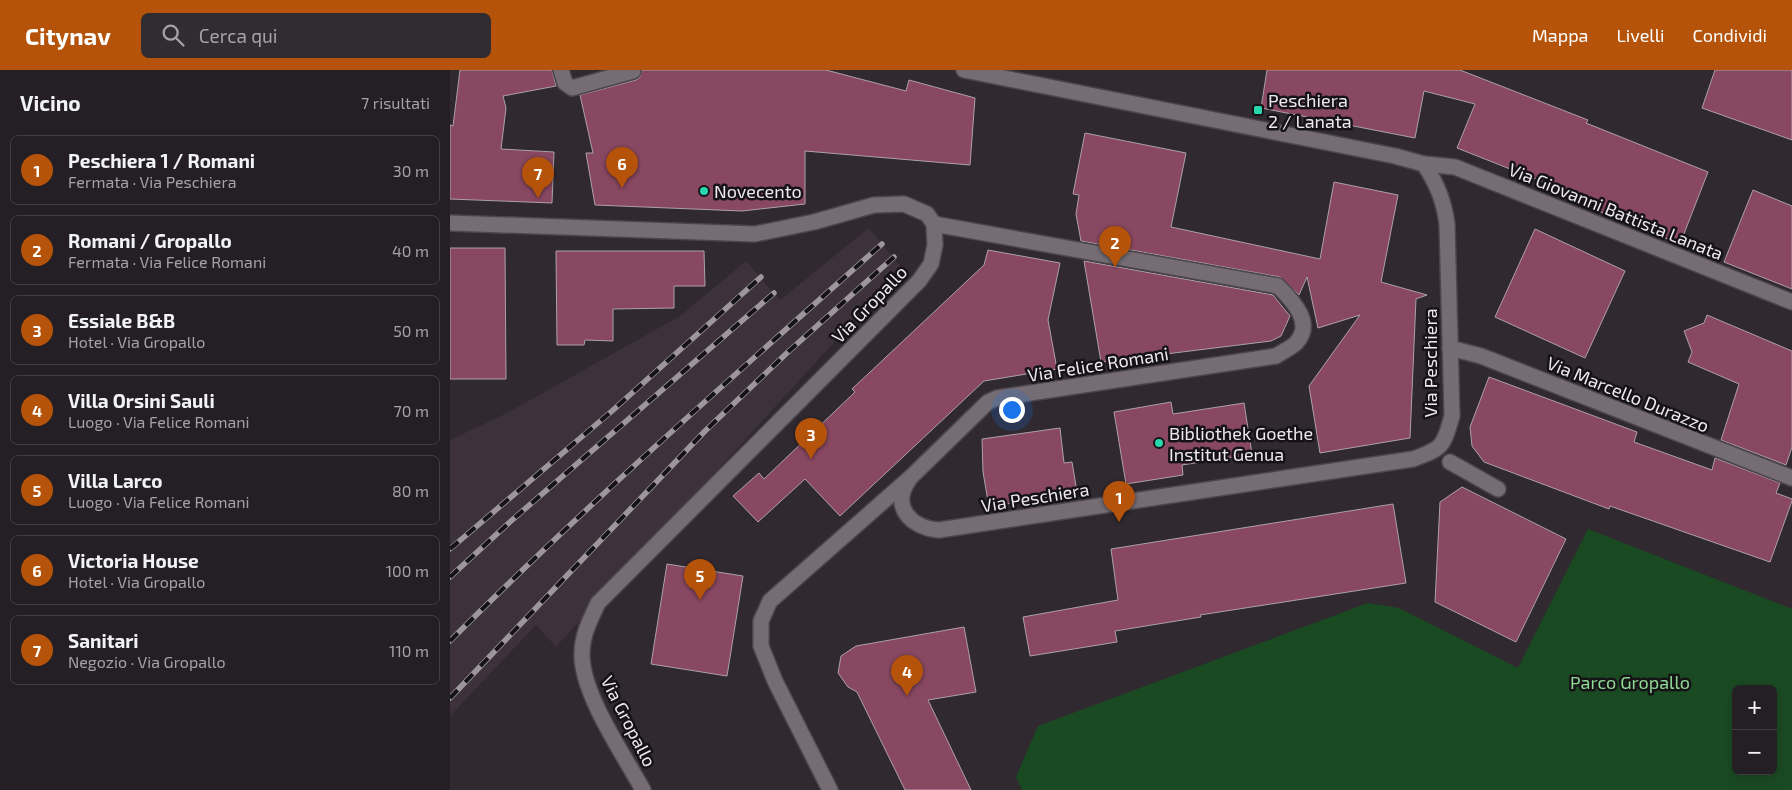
<!DOCTYPE html>
<html lang="it">
<meta charset="utf-8">
<style>
:root{--surface:#241f24;--page:#302c31;--text:#f1f3f6;--muted:#a3a2a6;--line:#413d41;--accent:#b45309}
body{margin:0;font-family:"Exo 2",sans-serif;background:var(--page);color:var(--text)}
.controls{position:absolute;right:15px;bottom:15px;display:grid;overflow:hidden;border-radius:8px;box-shadow:0 2px 12px #0003}
.controls button{width:45px;height:45px;display:grid;place-items:center;padding:0;border:0;border-bottom:1px solid var(--line);background:var(--surface);color:var(--text);font:25px sans-serif}
.you{position:absolute;left:561px;top:339px;width:18px;height:18px;margin:-12px;border:4px solid #fff;border-radius:50%;background:#1a73e8;box-shadow:0 0 0 8px #1a73e833}
.badge{display:grid;place-items:center;width:32px;height:32px;border-radius:50%;background:var(--accent);color:#fff;font-size:16px;font-weight:700}
.pin{position:absolute;translate:-50% -41px;filter:drop-shadow(0 1px 2px #0008)}
.pin::after{content:'';position:absolute;top:26px;width:18px;height:15px;background:inherit;clip-path:polygon(0 0,100% 0,50% 100%)}
.list{margin:0;padding:0;list-style:none}
h2{display:flex;justify-content:space-between;align-items:center;height:65px;margin:0;padding:0 20px;font-size:21px}
h2 small{font-size:16px;font-weight:400;color:var(--muted)}
.list li{display:grid;grid-template-columns:32px 1fr auto;gap:15px;align-items:center;box-sizing:border-box;height:70px;margin:0 10px 10px;padding:0 10px;border:1px solid var(--line);border-radius:8px}
.list b{display:block;font-size:19px;white-space:nowrap}
.list p{margin:0;font-size:16px;white-space:nowrap;color:var(--muted)}
.list em{font-size:16px;font-style:normal;color:var(--muted)}
.icon{flex:none;width:28px;height:28px;fill:none;stroke:currentColor;stroke-width:2;stroke-linecap:round;stroke-linejoin:round}
.map{position:relative;flex:none;width:1342px;height:720px;overflow:hidden}
header{display:flex;align-items:center;gap:30px;box-sizing:border-box;height:70px;padding:0 25px;background:var(--accent);color:#fff}
header strong{font-size:24px}
nav{display:flex;gap:28px;margin-inline-start:auto;font-size:18px}
.search{width:350px;height:45px;background:var(--page);display:flex;align-items:center;gap:12px;box-sizing:border-box;padding:0 18px;border-radius:8px;color:var(--muted);font-size:19px}
main{display:flex}
aside{flex:1;background:var(--surface)}
.map>svg:first-child{display:block}
.built{fill:#3d313c}
.green{fill:#1a4a22;fill-rule:evenodd}
.building{fill:#884861;stroke:#aea1a5}
.lines{fill:none;stroke-linecap:round;stroke-linejoin:round}
.minor-casing{stroke:#4b464b;stroke-width:18}
.minor{stroke:#756c74;stroke-width:15}
.rail-casing{stroke:#9d979c;stroke-width:5.5}
.rail{stroke:#161316;stroke-width:4;stroke-dasharray:11;stroke-linecap:butt}
.poi-dot{fill:#28d5ad;stroke:#161316;stroke-width:2}
.labels{text-anchor:middle;dominant-baseline:central;stroke-width:5;stroke-linejoin:round;paint-order:stroke}
.poi-label{font-size:18px;fill:#eee9ed;stroke:#161316;text-anchor:start}
.street-label{font-size:18px;fill:#eee9ed;stroke:#161316}
.park-label{font-size:18px;fill:#8fda96;stroke:#161316}
</style>
<header>
<strong>Citynav</strong>
<div class="search"><svg class="icon" aria-label="search" viewBox="0 0 24 24"><circle cx="10" cy="10" r="6"/><path d="M15 15l6 6"/></svg>Cerca qui</div>
<nav><a>Mappa</a><a>Livelli</a><a>Condividi</a></nav>
</header>
<main>
<aside>
<h2>Vicino<small>7 risultati</small></h2>
<ul class="list">
<li><span class="badge">1</span><div><b>Peschiera 1 / Romani</b><p>Fermata · Via Peschiera</p></div><em>30 m</em></li>
<li><span class="badge">2</span><div><b>Romani / Gropallo</b><p>Fermata · Via Felice Romani</p></div><em>40 m</em></li>
<li><span class="badge">3</span><div><b>Essiale B&amp;B</b><p>Hotel · Via Gropallo</p></div><em>50 m</em></li>
<li><span class="badge">4</span><div><b>Villa Orsini Sauli</b><p>Luogo · Via Felice Romani</p></div><em>70 m</em></li>
<li><span class="badge">5</span><div><b>Villa Larco</b><p>Luogo · Via Felice Romani</p></div><em>80 m</em></li>
<li><span class="badge">6</span><div><b>Victoria House</b><p>Hotel · Via Gropallo</p></div><em>100 m</em></li>
<li><span class="badge">7</span><div><b>Sanitari</b><p>Negozio · Via Gropallo</p></div><em>110 m</em></li>
</ul>
</aside>
<div class="map">
<svg width="1342" height="720" viewBox="0 0 1342 720">
<rect width="100%" height="100%" fill="#302930"/>
<!-- built -->
<path class="built" d="M 419,158 L 452,198 L 106,577 L 86,555 L 0,646 L 0,370 L 57,343 L 230,246 L 296,191 L 330,230 Z"/>
<!-- green -->
<path class="green" d="M 1138,459 L 1342,539 L 1342,720 L 572,720 L 566,707 L 588,656 L 918,533 L 949,538 L 1068,598 ZM 1286,619 L 1323,619 L 1323,701 L 1286,701 Z"/>
<!-- building -->
<g class="building">
<path d="M 10,0 L 102,0 L 106,16 L 53,26 L 56,38 L 51,79 L 104,82 L 102,133 L 0,129 L 0,55 L 3,56 Z"/>
<path d="M 192,0 L 376,0 L 456,21 L 459,10 L 525,28 L 520,95 L 355,81 L 355,134 L 292,141 L 145,135 L 136,83 L 143,83 L 130,25 L 186,10 L 190,7 Z"/>
<path d="M 817,0 L 1010,0 L 1138,50 L 1136,53 L 1258,102 L 1230,174 L 1134,135 L 1136,129 L 1007,78 L 1025,34 L 974,21 L 965,68 L 811,38 Z"/>
<path d="M 1265,0 L 1342,0 L 1342,70 L 1252,38 Z"/>
<path d="M 635,63 L 736,83 L 721,157 L 870,189 L 884,112 L 948,125 L 931,212 L 977,225 L 966,229 L 960,368 L 870,383 L 859,316 L 910,245 L 868,258 L 857,207 L 849,225 L 830,207 L 631,171 L 626,144 L 629,125 L 623,124 Z"/>
<path d="M 1303,120 L 1342,136 L 1342,219 L 1274,192 Z"/>
<path d="M 1085,159 L 1175,201 L 1135,288 L 1045,247 Z"/>
<path d="M 0,178 L 55,178 L 56,309 L 0,309 Z"/>
<path d="M 538,180 L 610,193 L 598,250 L 607,299 L 534,311 L 390,446 L 355,409 L 308,452 L 283,426 L 309,403 L 314,409 L 405,322 L 402,319 L 534,195 Z"/>
<path d="M 106,181 L 254,181 L 255,216 L 224,216 L 224,238 L 163,239 L 163,271 L 135,270 L 134,275 L 107,275 Z"/>
<path d="M 634,191 L 823,225 L 840,246 L 831,266 L 821,271 L 651,292 Z"/>
<path d="M 1257,245 L 1342,281 L 1342,377 L 1336,395 L 1271,370 L 1289,314 L 1238,292 L 1242,282 L 1234,261 L 1254,253 Z"/>
<path d="M 1039,307 L 1187,362 L 1184,372 L 1262,400 L 1265,388 L 1330,413 L 1326,423 L 1342,429 L 1342,431 L 1320,492 L 1160,436 L 1159,439 L 1034,392 L 1022,376 L 1020,357 Z"/>
<path d="M 721,332 L 723,344 L 794,333 L 802,384 L 732,395 L 733,405 L 676,414 L 664,342 Z"/>
<path d="M 610,358 L 614,393 L 622,392 L 627,422 L 539,437 L 533,402 L 532,369 Z"/>
<path d="M 1012,417 L 1116,469 L 1066,572 L 985,532 L 990,432 Z"/>
<path d="M 943,434 L 956,513 L 750,545 L 751,547 L 665,561 L 667,572 L 580,586 L 573,547 L 668,530 L 661,479 Z"/>
<path d="M 217,494 L 293,506 L 277,606 L 201,594 Z"/>
<path d="M 514,557 L 526,622 L 478,630 L 521,720 L 455,720 L 407,622 L 398,617 L 388,603 L 391,586 L 406,576 Z"/>
</g>
<g class="lines">
<defs>
<g id="minor">
<path d="M 111,0 L 115,13 L 122,18 L 183,1"/>
<path d="M 514,0 L 945,86 L 974,94 L 1005,97 L 1342,232"/>
<path d="M 0,153 L 305,164 L 364,152 L 424,135 L 454,134 L 477,144 L 484,154 L 485,175 L 481,194 L 469,211 L 148,533 C 140,550 132,565 132,584 C 131,623 174,685 193,720"/>
<path d="M 1000,278 L 1031,286 L 1342,408"/>
<path d="M 1000,392 L 1048,419"/>
<path d="M 459,410 C 440,436 461,458 489,460 L 963,389 C 993,378 993,377 1002,346 L 997,154 C 994,131 987,114 974,94"/>
<path d="M 380,720 L 325,611 L 311,576 L 311,551 L 320,531 L 461,407 L 538,332 L 547,328 L 826,286 C 832,282 841,278 846,273 C 865,253 842,230 828,216 L 484,154"/>
</g>
</defs>
<!-- minor casing -->
<use href="#minor" class="minor-casing"/>
<!-- minor -->
<use href="#minor" class="minor"/>
<defs>
<g id="rail">
<path d="M 0,479 L 162,341 L 311,207"/>
<path d="M 0,507 L 61,451 L 324,223"/>
<path d="M 0,571 C 138,433 286,304 432,174"/>
<path d="M 0,628 L 255,361 L 339,281 L 444,187"/>
</g>
</defs>
<!-- rail casing -->
<use href="#rail" class="rail-casing"/>
<!-- rail -->
<use href="#rail" class="rail"/>
</g>
<!-- markers -->
<g class="poi-dot">
<rect x="803" y="35" width="10" height="10" rx="2.5"/>
<circle cx="254" cy="121" r="5"/>
<circle cx="709" cy="373" r="5"/>
</g>
<g class="labels">
<!-- poi labels -->
<g class="poi-label">
<text x="818" y="30">Peschiera<tspan x="818" dy="21">2 / Lanata</tspan></text>
<text x="264" y="121">Novecento</text>
<text x="719" y="363">Bibliothek Goethe<tspan x="719" dy="21">Institut Genua</tspan></text>
</g>
<!-- street labels -->
<g class="street-label">
<text transform="translate(1166 141) rotate(22)">Via Giovanni Battista Lanata</text>
<text transform="translate(419 234) rotate(-46)">Via Gropallo</text>
<text transform="translate(980 293) rotate(-90)">Via Peschiera</text>
<text transform="translate(648 294) rotate(-9)">Via Felice Romani</text>
<text transform="translate(1178 324) rotate(22)">Via Marcello Durazzo</text>
<text transform="translate(585 427) rotate(-9)">Via Peschiera</text>
<text transform="translate(179 651) rotate(63)">Via Gropallo</text>
</g>
<!-- park labels -->
<g class="park-label">
<text x="1180" y="612">Parco Gropallo</text>
</g>
</g>
</svg>
<div class="controls">
<button>+</button>
<button>−</button>
</div>
<div class="you"></div>
<div class="pin badge" style="left:669px;top:452px">1</div>
<div class="pin badge" style="left:665px;top:197px">2</div>
<div class="pin badge" style="left:361px;top:389px">3</div>
<div class="pin badge" style="left:457px;top:626px">4</div>
<div class="pin badge" style="left:250px;top:530px">5</div>
<div class="pin badge" style="left:172px;top:118px">6</div>
<div class="pin badge" style="left:88px;top:128px">7</div>
</div>
</main>
